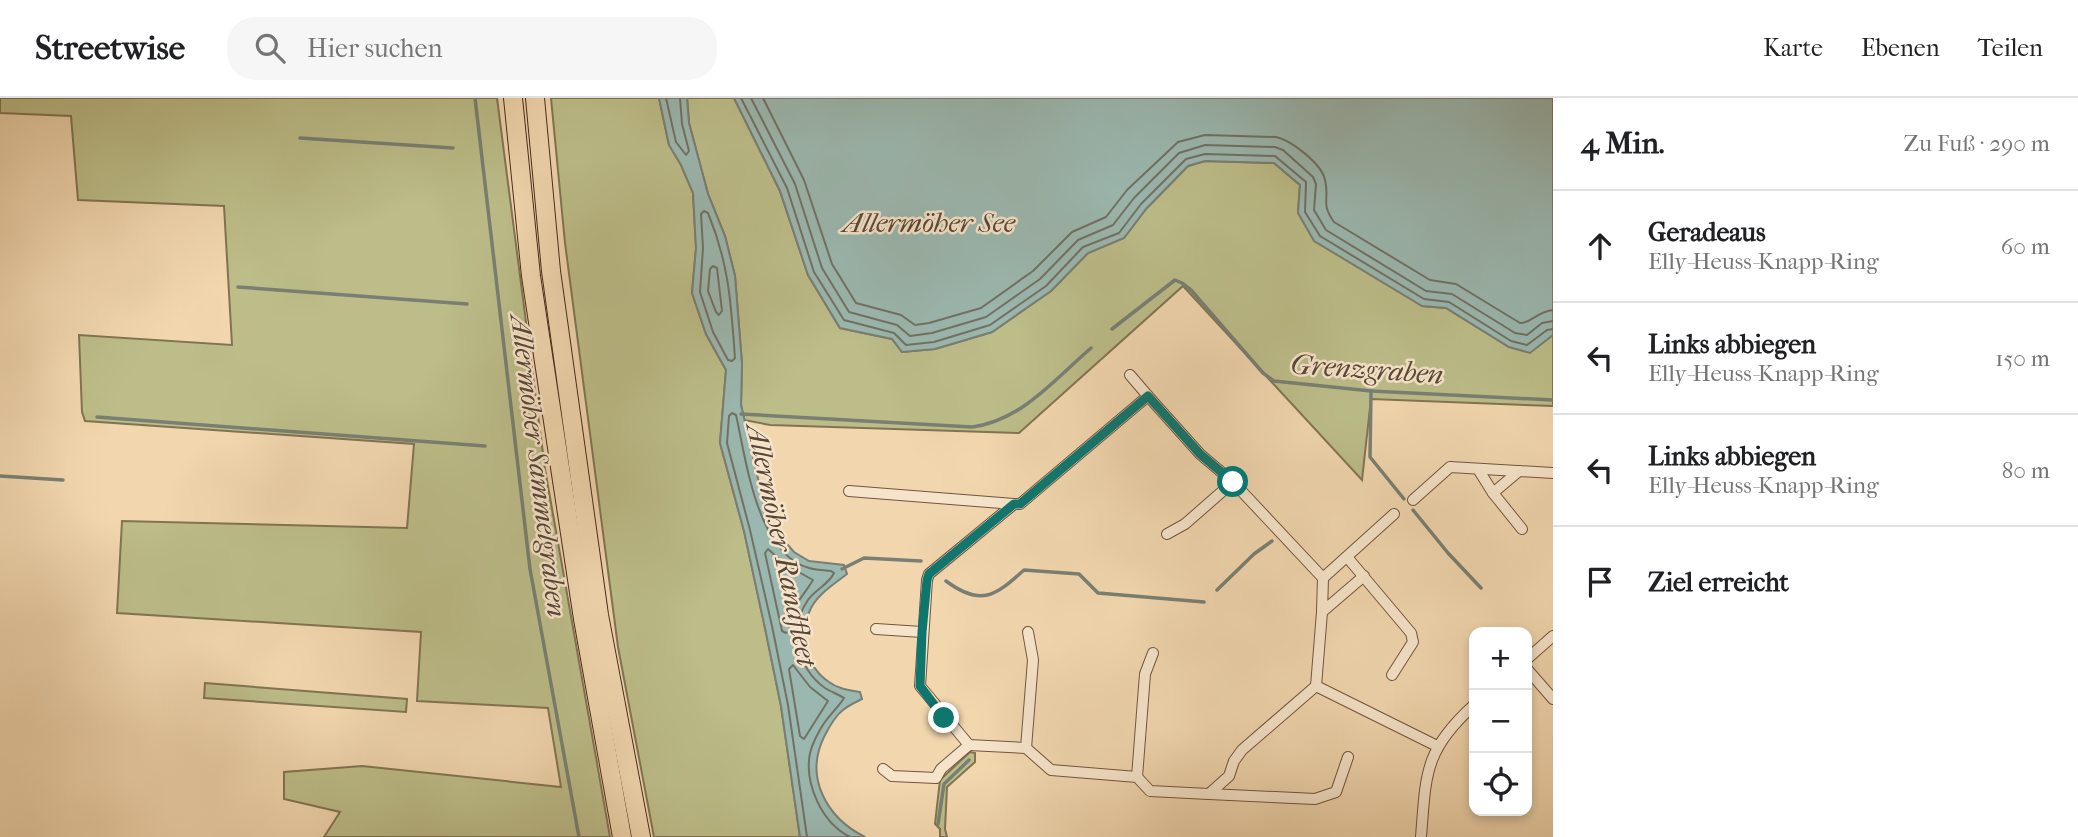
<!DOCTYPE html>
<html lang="de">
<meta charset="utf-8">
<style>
:root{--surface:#fff;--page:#f6f6f6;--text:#202124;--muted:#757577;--line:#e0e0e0}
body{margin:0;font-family:"IM FELL French Canon",serif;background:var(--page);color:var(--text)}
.controls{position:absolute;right:21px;bottom:21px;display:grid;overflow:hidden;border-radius:14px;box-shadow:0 4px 10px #0003}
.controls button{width:63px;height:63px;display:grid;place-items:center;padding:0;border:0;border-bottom:2px solid var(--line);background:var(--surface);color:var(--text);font:35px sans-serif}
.stop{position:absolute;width:21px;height:21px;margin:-16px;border:5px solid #0f766e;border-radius:50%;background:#fff}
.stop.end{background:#0f766e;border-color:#fff;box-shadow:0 2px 7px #0008}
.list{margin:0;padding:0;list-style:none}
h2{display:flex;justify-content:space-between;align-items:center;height:91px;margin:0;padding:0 28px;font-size:30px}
h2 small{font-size:23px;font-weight:400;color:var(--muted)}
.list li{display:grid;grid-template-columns:46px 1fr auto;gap:21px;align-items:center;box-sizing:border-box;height:112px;padding:0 28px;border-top:2px solid var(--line)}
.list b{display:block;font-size:26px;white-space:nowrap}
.list p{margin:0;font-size:23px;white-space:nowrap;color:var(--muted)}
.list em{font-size:23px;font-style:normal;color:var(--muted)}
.icon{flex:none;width:38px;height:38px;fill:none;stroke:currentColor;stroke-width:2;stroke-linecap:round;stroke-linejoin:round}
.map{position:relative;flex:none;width:1553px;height:739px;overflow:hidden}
header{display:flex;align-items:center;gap:42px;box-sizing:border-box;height:98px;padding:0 35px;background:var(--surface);border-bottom:2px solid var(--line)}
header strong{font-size:33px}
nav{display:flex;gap:38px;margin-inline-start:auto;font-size:24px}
.search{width:490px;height:63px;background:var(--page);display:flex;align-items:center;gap:18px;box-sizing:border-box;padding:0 24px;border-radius:28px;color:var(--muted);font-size:26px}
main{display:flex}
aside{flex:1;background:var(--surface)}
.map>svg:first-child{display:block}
.green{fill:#bcbd89;stroke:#827452;stroke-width:2}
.water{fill:#9bb8b0;stroke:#797f74;stroke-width:2}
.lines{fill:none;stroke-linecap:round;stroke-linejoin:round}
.shore{stroke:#717165;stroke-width:2}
.stream{stroke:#797f74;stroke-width:3.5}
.minor-casing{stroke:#72553f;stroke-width:12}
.motorway-casing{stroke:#472a1a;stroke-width:20}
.minor{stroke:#f6e4ca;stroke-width:10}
.motorway{stroke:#f1d6ae;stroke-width:18}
.route{stroke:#0f766e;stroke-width:9}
.labels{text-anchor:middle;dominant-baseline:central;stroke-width:5;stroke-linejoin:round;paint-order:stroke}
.water-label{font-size:28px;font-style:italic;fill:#584638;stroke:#f6e4ca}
</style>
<header>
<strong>Streetwise</strong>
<div class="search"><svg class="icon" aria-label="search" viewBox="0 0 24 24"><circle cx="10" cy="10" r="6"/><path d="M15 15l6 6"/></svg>Hier suchen</div>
<nav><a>Karte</a><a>Ebenen</a><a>Teilen</a></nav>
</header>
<main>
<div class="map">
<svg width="1553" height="739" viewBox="0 0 1553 739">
<rect width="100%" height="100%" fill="#f1d6ae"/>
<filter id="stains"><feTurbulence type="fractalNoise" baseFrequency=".00286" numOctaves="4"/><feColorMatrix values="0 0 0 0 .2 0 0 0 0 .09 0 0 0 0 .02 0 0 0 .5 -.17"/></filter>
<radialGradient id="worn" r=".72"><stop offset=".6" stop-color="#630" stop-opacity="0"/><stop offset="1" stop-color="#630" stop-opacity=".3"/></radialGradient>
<!-- green -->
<g class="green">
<path d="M 0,0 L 497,0 L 545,371 L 610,739 L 324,739 L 340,714 L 284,701 L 284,674 L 362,668 L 561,689 L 548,610 L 417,603 L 421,534 L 117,515 L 122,423 L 407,430 L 414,346 L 85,323 L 82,314 L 79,237 L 232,247 L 224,108 L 78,102 L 71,18 L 0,15 Z"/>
<path d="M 551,0 L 659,0 L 669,47 L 681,67 L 693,95 L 696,150 L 692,195 L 706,236 L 726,272 L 720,345 L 744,433 L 765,530 L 781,608 L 800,739 L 654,739 L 618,549 L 565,145 Z"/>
<path d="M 687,0 L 734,0 L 780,93 L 808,177 L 840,230 L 892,241 L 902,254 L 935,251 L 992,234 L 1051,193 L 1088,155 L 1124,140 L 1146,111 L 1188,68 L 1205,63 L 1274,65 L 1300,87 L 1298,115 L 1422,208 L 1446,210 L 1509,249 L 1553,237 L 1553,308 L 1371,301 L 1362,382 L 1183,188 L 1019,335 L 770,327 L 744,322 L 741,307 L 742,266 L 735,178 L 725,138 L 708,96 L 689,25 Z"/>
<path d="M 205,585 L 407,601 L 406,614 L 204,600 Z"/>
<path d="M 970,654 L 975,655 L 975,664 L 947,689 L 945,731 L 947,739 L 940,739 L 940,731 L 935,726 L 940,682 Z"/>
</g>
<!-- water -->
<g class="water">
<path d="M 659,0 L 687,0 L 689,25 L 708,96 L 725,138 L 735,178 L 742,266 L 741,307 L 767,419 L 779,437 L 794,454 L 809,463 L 844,467 L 847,476 C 834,486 818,496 811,510 C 798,535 806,569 829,584 C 838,591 849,592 860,594 L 862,601 C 856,604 849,607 843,612 C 835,618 829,629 824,639 C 804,680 827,720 865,739 L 800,739 L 781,608 L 765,530 L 744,433 L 720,345 L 726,272 L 706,236 L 692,195 L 696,150 L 693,95 L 681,67 L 669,47 Z"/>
<path d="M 734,0 L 1553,0 L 1553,237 L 1530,255 L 1509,249 L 1446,210 L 1422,208 L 1314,143 L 1298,115 L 1300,87 L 1274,65 L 1205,63 L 1188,68 L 1146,111 L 1124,140 L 1088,155 L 1051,193 L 992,234 L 935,251 L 902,254 L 892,241 L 840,230 L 808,177 L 780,93 Z"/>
</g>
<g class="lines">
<!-- shore -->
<g class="shore">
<path d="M 666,0 L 676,44 L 686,57 L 689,53 L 682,26 L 680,0"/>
<path d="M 741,0 L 787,90 L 814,174 L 844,222 L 894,235 L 906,247 L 934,244 L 990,227 L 1046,188 L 1083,149 L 1119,135 L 1141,106 L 1186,61 L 1205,56 L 1275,58 L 1306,84 L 1305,114 L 1320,138 L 1424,201 L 1449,204 L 1511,243 L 1527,247 L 1547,232 L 1553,231"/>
<path d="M 751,0 L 795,86 L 822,170 L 849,214 L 897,227 L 910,238 L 932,235 L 986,219 L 1040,181 L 1078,142 L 1113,127 L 1134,100 L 1179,55 L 1205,47 L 1275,49 L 1283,52 L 1313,79 L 1316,86 L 1314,112 L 1326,132 L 1426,193 L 1452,196 L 1515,235 L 1527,237 L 1542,225 L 1553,223"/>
<path d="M 763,0 L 804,82 L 832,166 L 856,205 L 901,217 L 915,227 L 929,225 L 981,210 L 1033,173 L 1072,134 L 1106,119 L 1127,92 L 1178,44 L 1205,37 L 1276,39 C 1291,42 1322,66 1325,82 C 1330,102 1320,104 1334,124 L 1430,182 L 1456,186 L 1520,225 C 1530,226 1538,213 1553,212"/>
<path d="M 704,113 L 708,115 C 729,166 731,205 735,260 L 732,263 L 728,262 L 713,234 L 700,194 L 703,150 L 701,116 Z"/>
<path d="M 713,168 L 717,170 L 722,213 L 719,217 L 716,214 L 708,193 L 710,171 Z"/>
<path d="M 768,451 L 786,467 L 813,482 C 800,503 792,506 789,533 L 786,535 L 782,533 L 765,455 Z"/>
<path d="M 793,567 L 810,589 L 828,603 L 804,641 L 800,638 L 789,571 Z"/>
<path d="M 807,739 L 788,607 L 772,528 L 750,432 L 727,345 L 729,318 L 732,315 L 736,317 C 746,361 757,456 809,470 C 816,472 824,472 831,473 L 834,475 C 829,486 815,492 808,502 C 788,530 798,571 825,590 C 831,594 838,596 844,600 C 838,610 827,619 821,630 C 817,637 812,647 810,655 C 804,686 822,725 850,739"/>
</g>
<!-- stream -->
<g class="stream">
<path d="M 475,0 L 530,471 L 579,739"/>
<path d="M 300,40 L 453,50"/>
<path d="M 238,189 L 467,206"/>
<path d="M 1112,231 L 1175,182 L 1182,185 L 1191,192 L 1263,275 L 1274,283 L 1371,293 L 1553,302"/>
<path d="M 1371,293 L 1370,359 L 1404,401"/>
<path d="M 741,316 L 972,329 C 1021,323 1055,281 1091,250"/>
<path d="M 97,319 L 485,348"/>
<path d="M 0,378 L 63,382"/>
<path d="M 1413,412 L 1448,455 L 1481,490"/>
<path d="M 842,471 L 864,460 L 921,463"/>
<path d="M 946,483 C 981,509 995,498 1024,472 L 1079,476 L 1098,495 L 1204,504"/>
<path d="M 1217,492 L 1254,456 L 1272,443"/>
<path d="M 938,726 L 944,686 L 969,662"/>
</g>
<defs>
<g id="minor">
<path d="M 1130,277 L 1148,298"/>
<path d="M 1478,371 L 1493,395 L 1522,431"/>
<path d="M 849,393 L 1014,406"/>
<path d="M 1493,395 L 1519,373"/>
<path d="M 1413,402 L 1450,369 L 1553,375"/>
<path d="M 1167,436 L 1185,426 L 1233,384"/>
<path d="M 1347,459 L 1411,535 L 1413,544 L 1392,577"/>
<path d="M 1364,478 L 1322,514 L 1323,480 L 1233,384 L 1200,356 L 1148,298 L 1020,406 L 1014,406 L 929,476 L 927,482 L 920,588 L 969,647 L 1026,650 L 1051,672 L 1137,679 L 1150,693 L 1209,696 L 1229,678 L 1234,663 L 1242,652 L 1316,588 L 1437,648"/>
<path d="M 1323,480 L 1394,416"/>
<path d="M 876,531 L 922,534"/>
<path d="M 1527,561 L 1553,538"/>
<path d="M 1527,571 L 1553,601"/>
<path d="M 1316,588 L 1322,514"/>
<path d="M 1026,650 L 1033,562 L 1028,534"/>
<path d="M 883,671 L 892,678 L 936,680 L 941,671 L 969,647"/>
<path d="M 1137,679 L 1145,576 L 1153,555"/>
<path d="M 1209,696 L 1315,701 L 1336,694 L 1348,659"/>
<path d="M 1421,739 C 1426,676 1424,652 1474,607"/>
</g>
<g id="motorway">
<path d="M 513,0 L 531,178 L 583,521 L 622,739"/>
<path d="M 535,0 L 551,173 L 599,517 L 641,739"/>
</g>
</defs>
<!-- minor casing -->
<use href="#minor" class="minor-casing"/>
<!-- motorway casing -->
<use href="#motorway" class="motorway-casing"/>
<!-- minor -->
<use href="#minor" class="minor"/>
<!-- motorway -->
<use href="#motorway" class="motorway"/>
</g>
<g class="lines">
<!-- route -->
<path class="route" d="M 944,620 L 920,588 L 922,534 L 927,482 L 929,476 L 1014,406 L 1020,406 L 1148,298 L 1200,356 L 1233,384"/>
</g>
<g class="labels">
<!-- water labels -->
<g class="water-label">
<text x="929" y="124">Allermöher See</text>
<text transform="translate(1367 271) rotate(4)">Grenzgraben</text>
<text transform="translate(539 368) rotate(83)">Allermöher Sammelgraben</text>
<text transform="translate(782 447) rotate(78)">Allermöher Randfleet</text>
</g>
</g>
<rect width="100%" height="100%" filter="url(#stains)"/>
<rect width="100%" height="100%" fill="url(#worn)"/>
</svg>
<div class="controls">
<button>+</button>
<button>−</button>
<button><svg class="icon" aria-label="locate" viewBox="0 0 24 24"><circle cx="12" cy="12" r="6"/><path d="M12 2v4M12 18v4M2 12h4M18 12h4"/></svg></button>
</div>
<div class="stop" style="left:1233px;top:384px"></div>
<div class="stop end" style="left:944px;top:620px"></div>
</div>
<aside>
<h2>4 Min.<small>Zu Fuß · 290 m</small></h2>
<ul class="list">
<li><svg class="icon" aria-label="ahead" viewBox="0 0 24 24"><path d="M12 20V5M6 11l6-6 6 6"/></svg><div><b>Geradeaus</b><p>Elly-Heuss-Knapp-Ring</p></div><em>60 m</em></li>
<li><svg class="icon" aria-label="left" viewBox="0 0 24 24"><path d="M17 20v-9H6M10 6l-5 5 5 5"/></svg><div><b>Links abbiegen</b><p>Elly-Heuss-Knapp-Ring</p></div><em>150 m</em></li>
<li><svg class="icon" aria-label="left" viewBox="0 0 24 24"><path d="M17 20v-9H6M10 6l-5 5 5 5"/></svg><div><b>Links abbiegen</b><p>Elly-Heuss-Knapp-Ring</p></div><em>80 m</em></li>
<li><svg class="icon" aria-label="arrive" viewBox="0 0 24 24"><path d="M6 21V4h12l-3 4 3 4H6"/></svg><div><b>Ziel erreicht</b></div></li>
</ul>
</aside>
</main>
